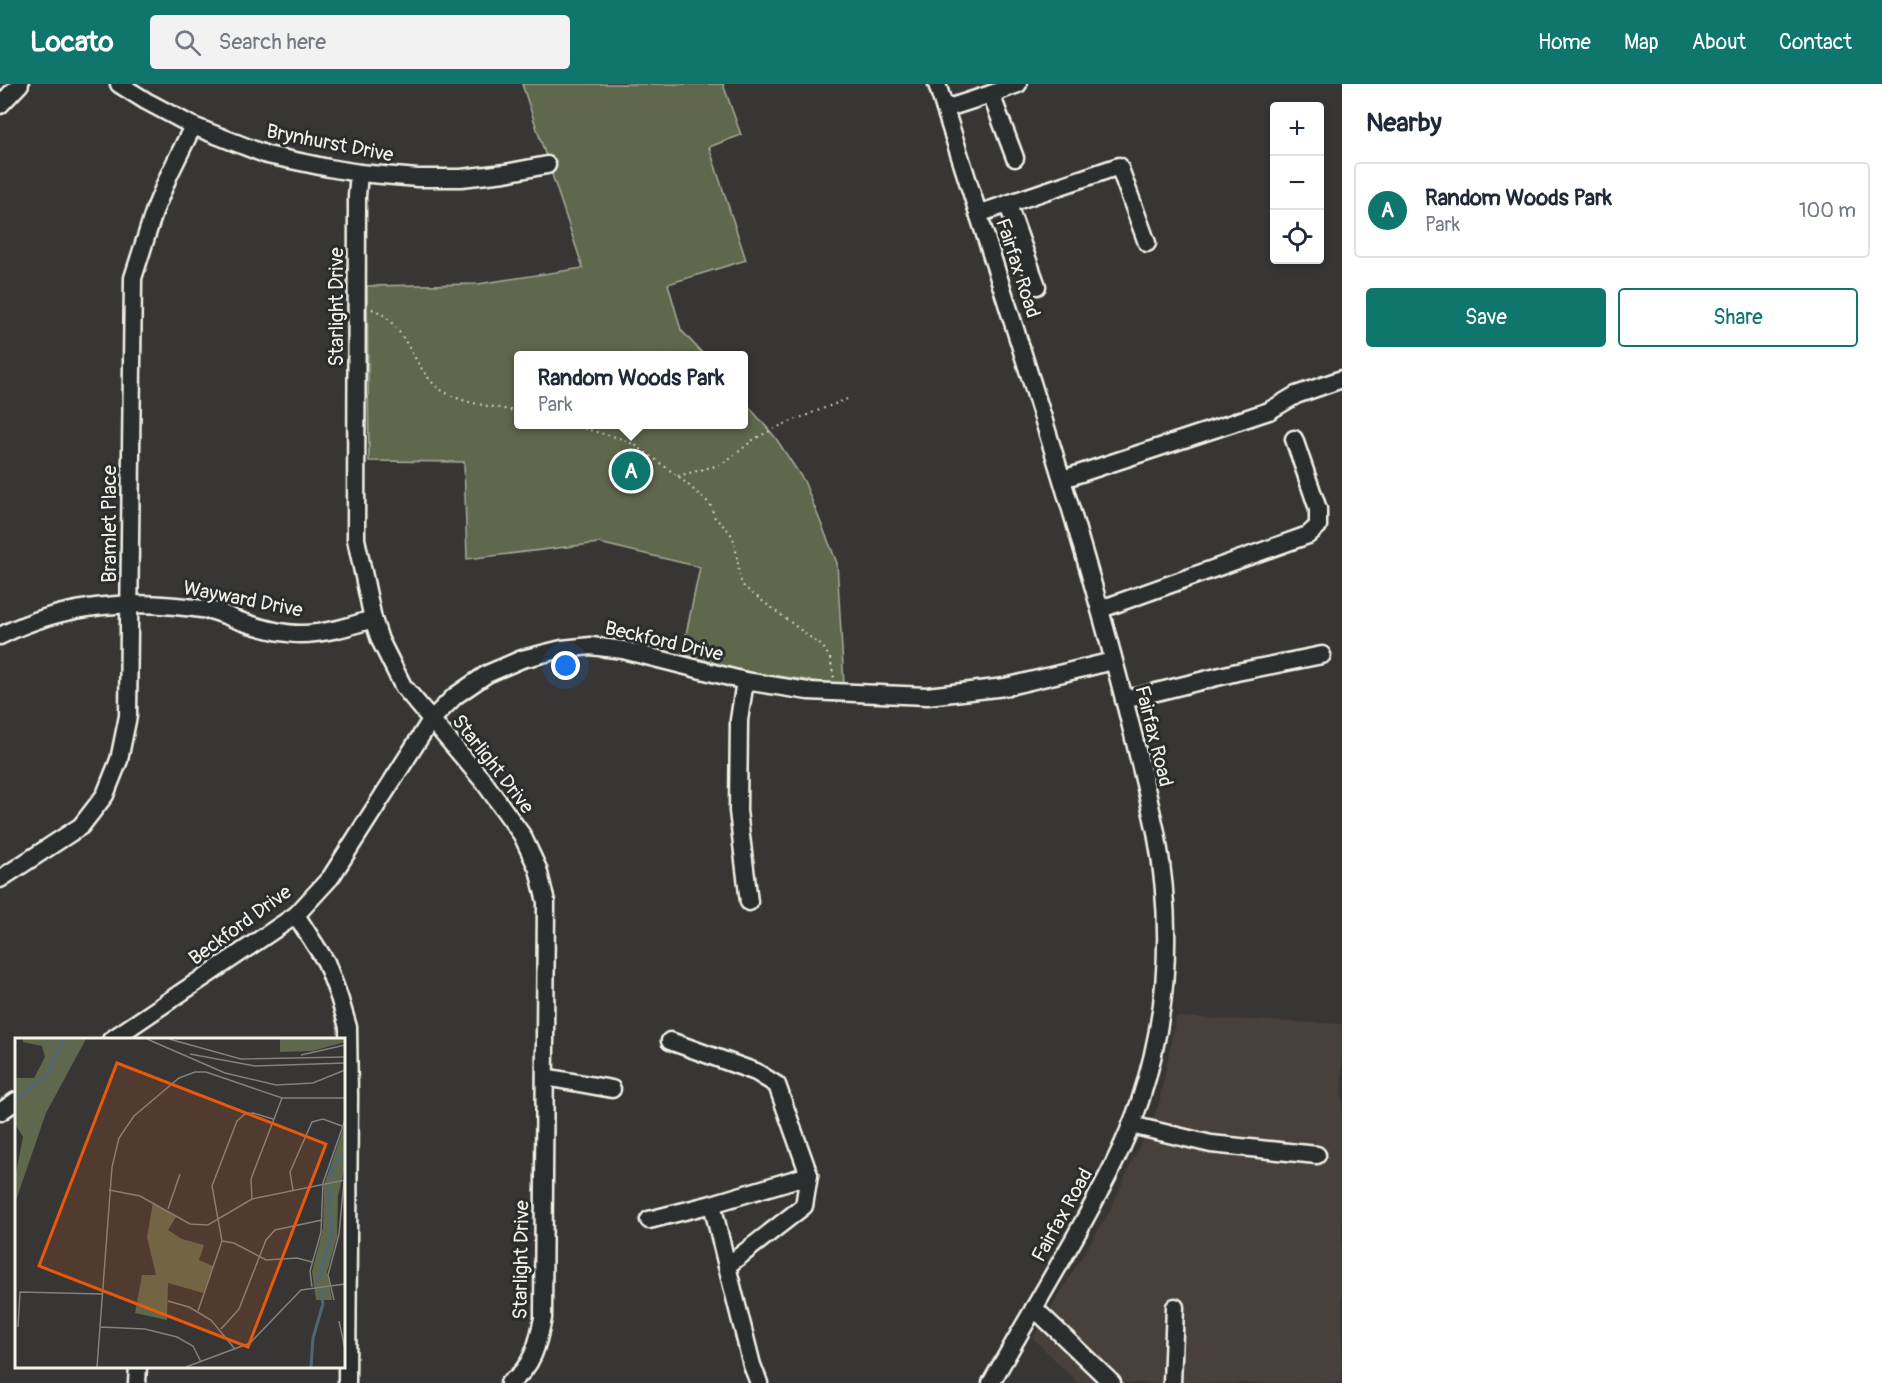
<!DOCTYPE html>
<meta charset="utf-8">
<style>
:root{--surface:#fff;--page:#f2f2f3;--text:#1f2937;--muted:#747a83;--line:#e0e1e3;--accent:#0f766e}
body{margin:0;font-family:Pangolin,sans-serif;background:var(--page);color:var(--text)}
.controls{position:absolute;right:18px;top:18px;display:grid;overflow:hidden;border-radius:6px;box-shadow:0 3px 9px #0003}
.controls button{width:54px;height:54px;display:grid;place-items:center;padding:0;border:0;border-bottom:2px solid var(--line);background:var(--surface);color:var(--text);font:30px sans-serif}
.you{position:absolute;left:566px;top:582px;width:21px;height:21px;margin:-15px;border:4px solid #fff;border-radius:50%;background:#1a73e8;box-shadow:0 0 0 9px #1a73e833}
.badge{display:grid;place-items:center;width:39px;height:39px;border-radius:50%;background:var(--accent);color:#fff;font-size:20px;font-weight:700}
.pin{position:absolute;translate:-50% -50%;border:3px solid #fff;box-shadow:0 2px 6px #0006}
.popup{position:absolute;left:514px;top:267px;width:234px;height:78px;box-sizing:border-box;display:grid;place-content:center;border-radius:6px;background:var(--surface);filter:drop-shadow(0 2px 4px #0005);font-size:20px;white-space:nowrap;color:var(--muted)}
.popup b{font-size:22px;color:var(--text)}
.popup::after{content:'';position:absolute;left:50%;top:100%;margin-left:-12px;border:12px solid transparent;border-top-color:var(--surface)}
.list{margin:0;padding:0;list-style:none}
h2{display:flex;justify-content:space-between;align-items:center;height:78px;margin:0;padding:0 24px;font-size:26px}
h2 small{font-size:20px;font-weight:400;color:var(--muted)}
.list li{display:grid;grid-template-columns:39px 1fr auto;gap:18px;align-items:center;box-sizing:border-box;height:96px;margin:0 12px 12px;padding:0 12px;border:2px solid var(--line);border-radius:6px}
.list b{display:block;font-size:22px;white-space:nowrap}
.list p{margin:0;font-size:20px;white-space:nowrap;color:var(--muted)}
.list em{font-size:20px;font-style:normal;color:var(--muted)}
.actions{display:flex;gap:12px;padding:18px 24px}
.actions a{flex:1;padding:14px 0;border:2px solid var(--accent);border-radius:6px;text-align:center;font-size:21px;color:var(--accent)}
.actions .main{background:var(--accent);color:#fff}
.icon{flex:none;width:33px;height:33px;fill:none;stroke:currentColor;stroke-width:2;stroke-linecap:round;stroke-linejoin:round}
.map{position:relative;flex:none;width:1342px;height:1299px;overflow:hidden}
header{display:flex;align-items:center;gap:36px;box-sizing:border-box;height:84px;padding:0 30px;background:var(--accent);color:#fff}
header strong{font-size:28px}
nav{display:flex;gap:33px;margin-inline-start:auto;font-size:21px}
.search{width:420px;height:54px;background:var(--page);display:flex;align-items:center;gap:15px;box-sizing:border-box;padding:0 21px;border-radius:6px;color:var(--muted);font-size:22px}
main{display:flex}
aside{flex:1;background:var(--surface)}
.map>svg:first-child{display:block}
.built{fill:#47413e}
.green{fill:#5f674d;stroke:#aaac9a;stroke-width:1.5}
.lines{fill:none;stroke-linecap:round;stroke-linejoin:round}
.minor-casing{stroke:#f4f1e8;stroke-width:21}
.path{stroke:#f4f1e8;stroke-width:2;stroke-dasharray:1.5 4.5;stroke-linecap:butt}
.minor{stroke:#2a2d2e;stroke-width:16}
.labels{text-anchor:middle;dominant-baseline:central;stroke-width:6;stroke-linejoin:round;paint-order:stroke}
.street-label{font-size:20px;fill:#f4f1e8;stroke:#2a2d2e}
.inset-river{fill:none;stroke:#4f6774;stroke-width:3}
.inset-road{fill:none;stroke:#83817d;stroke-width:1.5}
.view{fill:#e8590c;fill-opacity:0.15;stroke:#e8590c;stroke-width:3}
.inset-edge{fill:none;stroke:#f4f1e8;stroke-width:3}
</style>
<header>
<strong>Locato</strong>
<div class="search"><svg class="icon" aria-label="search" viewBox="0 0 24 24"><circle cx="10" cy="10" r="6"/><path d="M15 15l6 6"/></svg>Search here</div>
<nav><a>Home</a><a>Map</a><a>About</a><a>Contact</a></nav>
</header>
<main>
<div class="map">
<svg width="1342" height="1299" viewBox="0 0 1342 1299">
<rect width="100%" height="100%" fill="#373635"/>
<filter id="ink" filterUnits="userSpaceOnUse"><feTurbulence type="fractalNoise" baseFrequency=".0167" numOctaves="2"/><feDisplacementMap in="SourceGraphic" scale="12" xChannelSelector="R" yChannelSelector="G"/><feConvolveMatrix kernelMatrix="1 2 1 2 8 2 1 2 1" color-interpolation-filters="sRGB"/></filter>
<g filter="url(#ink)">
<!-- built -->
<path class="built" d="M 1176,933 L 1342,940 L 1342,1299 L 1078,1299 L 1033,1254 L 1109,1128 L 1159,1020 Z"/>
<!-- green -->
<path class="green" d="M 522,0 L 723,0 L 741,51 L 709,63 L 746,176 L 668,200 L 681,246 L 704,271 L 518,272 L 518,340 L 744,340 L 744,317 L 775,353 L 804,397 L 837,479 L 844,601 L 741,587 L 682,570 L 700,483 L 599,459 L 467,475 L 464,378 L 369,377 L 367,202 L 478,200 L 583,184 Z"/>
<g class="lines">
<defs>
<g id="minor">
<path d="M 119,0 L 146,17 L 193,42 L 267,71 L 329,84 L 359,89 L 418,94 L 461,94 L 505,89 L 547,81"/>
<path d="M 937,0 C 1015,248 1100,494 1156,748 C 1173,838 1169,929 1140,1017 C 1124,1065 1099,1109 1075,1153 C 1047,1202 1019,1251 991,1299"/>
<path d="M 991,10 L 1018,0"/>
<path d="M 0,21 L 20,0"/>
<path d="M 945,25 L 991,10 L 1015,74"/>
<path d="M 359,89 L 357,112 L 356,455 L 373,535 L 380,556 L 403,602 L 484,698 L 522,751 L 538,785 L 546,818 L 543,1234 C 538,1259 533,1284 509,1299"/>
<path d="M 1008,121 L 1037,202"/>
<path d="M 978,130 L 1119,82 L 1147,159"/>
<path d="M 1063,395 L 1269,327 L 1296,311 L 1342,295"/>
<path d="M 1101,525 L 1308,451 L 1318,442 L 1318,425 L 1294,355"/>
<path d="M 0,552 C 66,518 137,515 209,526 C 221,528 232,535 243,538 C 261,544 283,550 301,550 C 325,550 350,542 373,535"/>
<path d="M 745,597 L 739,636 L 738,727 L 749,818"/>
<path d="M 1124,616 L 1237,588 L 1322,571"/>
<path d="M 0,795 L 81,742 L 105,711 L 119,676 L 128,632 L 133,194 L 155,125 L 169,91 L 193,42"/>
<path d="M 296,831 L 326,878 L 339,913 L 348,943 L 349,1012 L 347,1299"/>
<path d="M 111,956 L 296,831 L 331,793 L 431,636 L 455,612 L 487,590 L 522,575 L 562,565 L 591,562 L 623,566 L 745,597 L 808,607 L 927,612 L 1005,603 L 1113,577"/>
<path d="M 670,957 L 756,988 L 777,1001 L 809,1091 L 804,1122 L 727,1182 L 752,1281 L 759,1299"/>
<path d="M 545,993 L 612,1005"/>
<path d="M 0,1028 L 16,1017"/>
<path d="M 1131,1041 L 1211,1060 L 1317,1071"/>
<path d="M 712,1120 L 727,1182"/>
<path d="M 649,1136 L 712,1120 L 809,1091"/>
<path d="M 1034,1224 L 1112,1299"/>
<path d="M 137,1299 L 138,1282"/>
<path d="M 1172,1299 L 1175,1223"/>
</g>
</defs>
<!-- minor casing -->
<use href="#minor" class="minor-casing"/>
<!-- path -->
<g class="path">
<path d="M 372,225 C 402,235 413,282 436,302 C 459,321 491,321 518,328"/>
<path d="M 567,340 L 619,354 L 635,361 L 678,392 L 710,420 L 715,434 L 730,448 L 735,459 L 740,495 L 744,503 L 823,563 L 830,574 L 834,594"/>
<path d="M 678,392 L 719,381 L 730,375 L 754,355 L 782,341 L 847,315"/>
</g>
<!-- minor -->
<use href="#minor" class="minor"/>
</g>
</g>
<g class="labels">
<!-- street labels -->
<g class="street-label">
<text transform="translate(330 59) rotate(11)">Brynhurst Drive</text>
<text transform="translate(1018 184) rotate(72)">Fairfax Road</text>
<text transform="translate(336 223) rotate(-90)">Starlight Drive</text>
<text transform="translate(109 440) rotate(-90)">Bramlet Place</text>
<text transform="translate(243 515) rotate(11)">Wayward Drive</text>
<text transform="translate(664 557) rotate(13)">Beckford Drive</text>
<text transform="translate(1154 652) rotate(76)">Fairfax Road</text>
<text transform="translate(493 680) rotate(52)">Starlight Drive</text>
<text transform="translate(240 841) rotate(-36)">Beckford Drive</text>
<text transform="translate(1062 1131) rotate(-61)">Fairfax Road</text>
<text transform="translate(521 1176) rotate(-89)">Starlight Drive</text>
</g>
</g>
<!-- overview -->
<g transform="translate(15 954)">
<rect width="330" height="330" fill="#373635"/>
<path d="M 8,1 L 71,1 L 31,75 L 0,165 L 0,140 L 8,99 L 0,86 L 0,40 L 19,40 L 30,19 L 27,8 L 8,4 ZM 265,1 L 330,1 L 330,4 L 297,13 L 265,14 ZM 330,85 L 330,129 L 323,158 L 322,199 L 312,234 L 317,262 L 301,262 L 297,234 L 308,190 L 309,147 ZM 138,164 L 161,179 L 153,192 L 167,201 L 189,207 L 184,222 L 198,228 L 188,255 L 153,245 L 152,282 L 120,275 L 127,237 L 141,237 L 132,199 Z" fill="#5f674d"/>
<path class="inset-river" d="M 0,62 L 32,37 L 49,1M 314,139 L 319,126 L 330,118M 303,244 L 317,196 L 314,148M 296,329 L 298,300 L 308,266 L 306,251"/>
<path class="inset-road" d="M 132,1 L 210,35 L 261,47 L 298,45 L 330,32M 154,1 L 226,21 L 330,19M 175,16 L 240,28 L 330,25M 286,17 L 330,7M 94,152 L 125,158 L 175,186 L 193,187 L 237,161 L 330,142M 278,152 L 275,134 L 297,84 L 308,81 L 327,88M 237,161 L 236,141 L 267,60M 153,171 L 165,136M 207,203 L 219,205 L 251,222 L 282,220 L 297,224M 297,249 L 295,233 L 306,194 L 308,145 L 330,82M 319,262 L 313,237 L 324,196 L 330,133M 153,263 L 174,269 L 196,282 L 220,311M 183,273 L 207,203 L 197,148 L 222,83 L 230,76 L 238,75 L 258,81M 324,283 L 330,311M 3,289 L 5,254 L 87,256M 85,289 L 130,291 L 162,299 L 178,308 L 186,324M 206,291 L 224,271 L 251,202 L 260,192 L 307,182M 82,329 L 97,129 L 104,100 L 119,78 L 164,40 L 180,34 L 191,34 L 267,60 L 330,60M 171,329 L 235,305 L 286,252 L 330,246"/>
<path class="view" d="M 102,25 L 311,106 L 233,309 L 24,228 Z"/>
<rect width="330" height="330" class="inset-edge"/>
</g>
</svg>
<div class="controls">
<button>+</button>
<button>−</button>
<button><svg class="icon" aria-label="locate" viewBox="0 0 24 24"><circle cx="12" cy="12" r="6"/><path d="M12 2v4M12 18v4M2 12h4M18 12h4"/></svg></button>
</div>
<div class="you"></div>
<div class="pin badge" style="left:631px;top:387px">A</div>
<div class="popup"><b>Random Woods Park</b>Park</div>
</div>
<aside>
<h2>Nearby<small></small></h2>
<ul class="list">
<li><span class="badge">A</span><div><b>Random Woods Park</b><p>Park</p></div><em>100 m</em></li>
</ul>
<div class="actions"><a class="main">Save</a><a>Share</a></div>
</aside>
</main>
